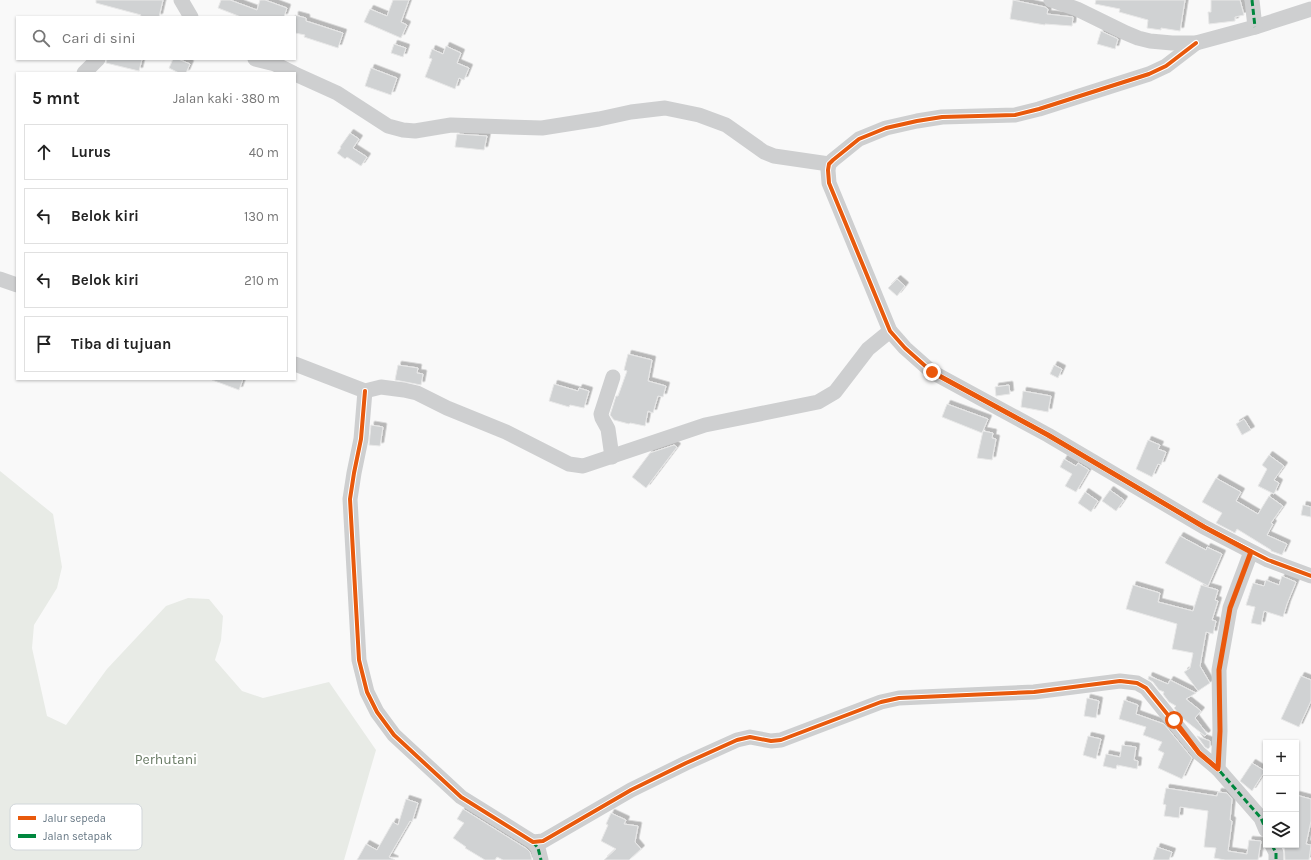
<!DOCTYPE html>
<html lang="id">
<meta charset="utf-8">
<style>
:root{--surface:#fff;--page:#f6f6f6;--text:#222;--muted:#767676;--line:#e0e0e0}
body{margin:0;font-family:Karla,sans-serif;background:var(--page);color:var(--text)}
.controls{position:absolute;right:12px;bottom:12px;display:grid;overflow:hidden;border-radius:0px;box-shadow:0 1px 3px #0004}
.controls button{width:36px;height:36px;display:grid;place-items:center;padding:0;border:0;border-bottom:1px solid var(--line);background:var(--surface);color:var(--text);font:20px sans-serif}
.stop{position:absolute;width:12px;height:12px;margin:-9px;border:3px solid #ea580c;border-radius:50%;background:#fff}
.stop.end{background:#ea580c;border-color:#fff;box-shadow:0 1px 4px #0008}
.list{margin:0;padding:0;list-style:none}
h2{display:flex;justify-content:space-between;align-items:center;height:52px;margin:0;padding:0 16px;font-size:17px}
h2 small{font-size:13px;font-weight:400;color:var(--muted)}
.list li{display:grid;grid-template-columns:26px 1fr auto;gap:12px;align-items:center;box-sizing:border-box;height:56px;margin:0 8px 8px;padding:0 8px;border:1px solid var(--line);border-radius:0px}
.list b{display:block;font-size:15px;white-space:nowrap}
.list em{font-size:13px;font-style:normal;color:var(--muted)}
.icon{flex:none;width:22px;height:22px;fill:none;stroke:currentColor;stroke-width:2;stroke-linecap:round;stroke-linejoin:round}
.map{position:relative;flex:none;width:1311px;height:860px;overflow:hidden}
.search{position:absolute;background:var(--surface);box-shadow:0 1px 3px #0004;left:16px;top:16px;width:280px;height:44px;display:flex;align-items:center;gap:10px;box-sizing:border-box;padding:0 14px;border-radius:0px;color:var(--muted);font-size:15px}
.panel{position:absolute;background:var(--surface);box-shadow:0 1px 3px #0004;left:16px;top:72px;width:280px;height:308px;border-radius:0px}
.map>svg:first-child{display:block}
.green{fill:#e8ebe6}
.building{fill:#d0d2d3;stroke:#e8e8e8;filter:url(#shadow)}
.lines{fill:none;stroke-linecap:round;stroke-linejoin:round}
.minor{stroke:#cecfd0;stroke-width:15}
.quiet{stroke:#00873e;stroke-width:3;stroke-dasharray:6 3;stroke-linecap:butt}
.cycleway-casing{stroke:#fff;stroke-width:6}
.cycleway{stroke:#e8590c;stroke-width:4}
.route{stroke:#ea580c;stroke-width:5}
.labels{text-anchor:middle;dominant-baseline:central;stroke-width:4;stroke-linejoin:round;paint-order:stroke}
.park-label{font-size:14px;fill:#687a64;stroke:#fff}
.key{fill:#fff;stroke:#d1d6da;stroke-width:1}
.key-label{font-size:11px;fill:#657683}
</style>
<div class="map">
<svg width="1311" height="860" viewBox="0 0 1311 860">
<defs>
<filter id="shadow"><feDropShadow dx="3.5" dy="-3.5" stdDeviation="0" flood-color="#0004"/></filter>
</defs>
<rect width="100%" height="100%" fill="#f9f9f9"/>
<!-- green -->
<path class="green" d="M 0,471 L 53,514 L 62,567 L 57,588 L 34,625 L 32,648 L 47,716 L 66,725 L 107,669 L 166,606 L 188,598 L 209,599 L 223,616 L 221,640 L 215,660 L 242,691 L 263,698 L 329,682 L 376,750 L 344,860 L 0,860 Z"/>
<!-- building -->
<g class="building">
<path d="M 96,0 L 163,0 L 159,17 L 140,17 L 141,15 L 96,3 Z"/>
<path d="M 221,0 L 230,0 L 257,10 L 260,0 L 265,0 L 287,8 L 284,17 L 241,17 L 218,8 Z"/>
<path d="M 393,0 L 409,0 L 401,22 L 407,25 L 401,38 L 364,22 L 370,9 L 387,16 Z"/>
<path d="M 1013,0 L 1045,7 L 1048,9 L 1047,14 L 1073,17 L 1072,26 L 1045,24 L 1045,25 L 1010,19 Z"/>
<path d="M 1096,0 L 1185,0 L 1180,31 L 1161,28 L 1161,30 L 1147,28 L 1148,20 L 1119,12 L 1120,9 L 1095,4 Z"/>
<path d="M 1211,0 L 1240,0 L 1244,15 L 1235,17 L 1235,21 L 1209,24 L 1208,12 L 1211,12 Z"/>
<path d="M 295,15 L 306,18 L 306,21 L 343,33 L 338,48 L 304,37 L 305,35 L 295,33 Z"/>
<path d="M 1101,31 L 1118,39 L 1115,49 L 1097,44 Z"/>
<path d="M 394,44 L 406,48 L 403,57 L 391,53 Z"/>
<path d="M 446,46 L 461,53 L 457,63 L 469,68 L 464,80 L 459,78 L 455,89 L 425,77 L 432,59 L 429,58 L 432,49 L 443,54 Z"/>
<path d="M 107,59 L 142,59 L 139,71 L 106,63 Z"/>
<path d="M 173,59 L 178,59 L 190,64 L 186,73 L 179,73 L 169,68 Z"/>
<path d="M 371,68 L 397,78 L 391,95 L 365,86 Z"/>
<path d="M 350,133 L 359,139 L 353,148 L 367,157 L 361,166 L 347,157 L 345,159 L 337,153 L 341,148 L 340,147 Z"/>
<path d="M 457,134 L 487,136 L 484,150 L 455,147 Z"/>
<path d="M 897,279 L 905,286 L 897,296 L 888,288 Z"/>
<path d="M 628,354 L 652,360 L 648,381 L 666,386 L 663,397 L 658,396 L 653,413 L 648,411 L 645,426 L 630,423 L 629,424 L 614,420 L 610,415 L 616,396 L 618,396 L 627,371 L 624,370 Z"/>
<path d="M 398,365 L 418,368 L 417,373 L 423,374 L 421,385 L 395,380 Z"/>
<path d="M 1054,365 L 1062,369 L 1058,378 L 1050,374 Z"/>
<path d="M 212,379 L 243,379 L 239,390 L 212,380 Z"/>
<path d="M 554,384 L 578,391 L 579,388 L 589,391 L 584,408 L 570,405 L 569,407 L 549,401 Z"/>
<path d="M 1009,385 L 1010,394 L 996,396 L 995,387 Z"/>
<path d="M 1023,391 L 1051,396 L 1048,412 L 1021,407 Z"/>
<path d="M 947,404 L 988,419 L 982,433 L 942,417 Z"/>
<path d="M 1244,419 L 1251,430 L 1242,435 L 1236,424 Z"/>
<path d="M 371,425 L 383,427 L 380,446 L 369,445 Z"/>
<path d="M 983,431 L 993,433 L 992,438 L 996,439 L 992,460 L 977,458 Z"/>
<path d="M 1148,440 L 1160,445 L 1158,449 L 1166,452 L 1161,465 L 1158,464 L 1152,477 L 1136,469 Z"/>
<path d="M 674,445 L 677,447 L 646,488 L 632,477 L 650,453 Z"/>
<path d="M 1269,455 L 1284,466 L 1274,480 L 1279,483 L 1274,494 L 1258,486 L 1267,469 L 1262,465 Z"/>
<path d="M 1064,459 L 1076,466 L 1078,463 L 1089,470 L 1076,492 L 1065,486 L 1072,474 L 1060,467 Z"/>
<path d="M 1216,478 L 1241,492 L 1236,501 L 1258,514 L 1269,496 L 1283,506 L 1271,523 L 1273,524 L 1267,535 L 1287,544 L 1282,555 L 1271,551 L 1271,550 L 1237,529 L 1235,533 L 1216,523 L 1222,513 L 1202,502 Z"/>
<path d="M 1110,490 L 1124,500 L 1116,511 L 1102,501 Z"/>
<path d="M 1085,492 L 1098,501 L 1091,512 L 1078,503 Z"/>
<path d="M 1303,505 L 1311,507 L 1311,517 L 1301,515 Z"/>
<path d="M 1180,536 L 1206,550 L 1207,547 L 1222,554 L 1208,586 L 1165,563 Z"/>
<path d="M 1282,576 L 1296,582 L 1287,604 L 1283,617 L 1264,611 L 1261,625 L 1251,623 L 1255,607 L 1246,605 L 1253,583 L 1264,586 L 1266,580 L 1279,585 Z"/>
<path d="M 1133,585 L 1160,593 L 1158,602 L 1193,611 L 1201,585 L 1218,590 L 1215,600 L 1218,601 L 1212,620 L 1216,621 L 1213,634 L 1206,632 L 1200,666 L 1210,683 L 1198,691 L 1184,672 L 1190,668 L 1193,653 L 1172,649 L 1177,624 L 1126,609 Z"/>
<path d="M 1149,676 L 1168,684 L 1170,680 L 1196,693 L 1186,699 L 1201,711 L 1195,718 L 1207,734 L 1205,736 L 1182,718 L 1174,708 L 1176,706 L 1169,702 L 1163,694 L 1164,692 L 1159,690 L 1153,682 L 1148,679 Z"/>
<path d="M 1301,676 L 1311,680 L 1311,701 L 1299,727 L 1281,719 Z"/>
<path d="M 1087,698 L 1099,701 L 1096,718 L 1084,716 Z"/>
<path d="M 1124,700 L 1138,705 L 1136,714 L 1164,724 L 1192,758 L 1182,779 L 1158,768 L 1164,753 L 1158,750 L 1162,742 L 1143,735 L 1146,727 L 1119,719 Z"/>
<path d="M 1088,736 L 1101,739 L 1096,759 L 1083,755 Z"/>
<path d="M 1197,736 L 1210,741 L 1210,747 L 1208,749 L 1205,747 Z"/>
<path d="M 1122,745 L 1136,747 L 1134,760 L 1138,761 L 1137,769 L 1117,765 L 1116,769 L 1103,766 L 1106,754 L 1120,757 Z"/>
<path d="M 1252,763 L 1265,771 L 1252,791 L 1240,781 Z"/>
<path d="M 1166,788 L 1217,796 L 1218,792 L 1227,793 L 1232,799 L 1230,820 L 1232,821 L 1228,851 L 1247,854 L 1249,840 L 1261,841 L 1258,860 L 1225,860 L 1214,858 L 1216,848 L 1204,847 L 1208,811 L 1180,807 L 1179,818 L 1164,816 L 1166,805 L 1163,804 Z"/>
<path d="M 1296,795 L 1311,799 L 1311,821 L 1306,844 L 1311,845 L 1309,860 L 1285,860 L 1284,845 L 1296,845 Z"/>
<path d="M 406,799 L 418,803 L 412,822 L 410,821 L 389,857 L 395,860 L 357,860 L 366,844 L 377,850 L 393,822 L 398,825 Z"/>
<path d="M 463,809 L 527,849 L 530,852 L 532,860 L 503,860 L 497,857 L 495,860 L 485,860 L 465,848 L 466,847 L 453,838 L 464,823 L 457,819 Z"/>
<path d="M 611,813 L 626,820 L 624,824 L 638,826 L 635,842 L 641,849 L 629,860 L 604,860 L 616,849 L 601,841 L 608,825 L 606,824 Z"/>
<path d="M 1157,847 L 1172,852 L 1169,860 L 1153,860 Z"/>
</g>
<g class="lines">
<!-- minor -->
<g class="minor">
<path d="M 181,0 L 191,17"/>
<path d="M 1051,0 L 1077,9 L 1126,33 L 1138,38 L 1150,41 L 1172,43 L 1196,43 L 1255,27 L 1311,9"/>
<path d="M 1252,0 L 1255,27"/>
<path d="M 1196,43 L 1166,66 L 1149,74 L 1039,109 L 1015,115 L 942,117 L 917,121 L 886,128 L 859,139 L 833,160 L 829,164 L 828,170 L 829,183 L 890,331 L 905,348 L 932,372 L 1048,435 L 1204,527 L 1268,560 L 1311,576"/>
<path d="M 255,59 L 275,64 L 293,73"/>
<path d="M 84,73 L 98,59"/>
<path d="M 295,74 L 337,93 L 388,126 L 403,130 L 415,131 L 451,125 L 542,128 L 599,119 L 631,112 L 665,108 L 699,115 L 726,125 L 764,152 L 774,156 L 829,164"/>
<path d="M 0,279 L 17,285"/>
<path d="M 295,364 L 365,391 L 381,387 L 404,390 L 417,393 L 447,408 L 506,432 L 569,464 L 583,466 L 705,425 L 818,402 L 835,392 L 868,349 L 890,331"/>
<path d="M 365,391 L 361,439 L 354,473 L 350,499 L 359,660 L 367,692 L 377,712 L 394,735 L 461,797 L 533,842 L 543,841 L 631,790 L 686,763 L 737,740 L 750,737 L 771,741 L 781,740 L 881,702 L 899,698 L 1034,692 L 1120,681 L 1137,683 L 1146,688 L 1199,753 L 1218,769"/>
<path d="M 612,457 L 608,429 L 602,418 L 601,414 L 613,377"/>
<path d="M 1251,552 L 1230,608 L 1219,670 L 1220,731 L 1218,769 L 1261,818 L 1266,830"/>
<path d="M 533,842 L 538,848 L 541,860"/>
<path d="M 1272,845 L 1276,853 L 1276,860"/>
</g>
<!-- quiet -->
<g class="quiet">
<path d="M 1252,0 L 1255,27"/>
<path d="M 1251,552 L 1230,608 L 1219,670 L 1220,731 L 1218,769 L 1261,818 L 1266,830"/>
<path d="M 533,842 L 538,848 L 541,860"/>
<path d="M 1272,845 L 1276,853 L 1276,860"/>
</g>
<defs>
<g id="cycleway">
<path d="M 1196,43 L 1166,66 L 1149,74 L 1039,109 L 1015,115 L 942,117 L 917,121 L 886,128 L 859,139 L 833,160 L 829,164 L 828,170 L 829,183 L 890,331 L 905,348 L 932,372 L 1048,435 L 1204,527 L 1268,560 L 1311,576"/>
<path d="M 365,391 L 361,439 L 354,473 L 350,499 L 359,660 L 367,692 L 377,712 L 394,735 L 461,797 L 533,842 L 543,841 L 631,790 L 686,763 L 737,740 L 750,737 L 771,741 L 781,740 L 881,702 L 899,698 L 1034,692 L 1120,681 L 1137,683 L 1146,688 L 1199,753 L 1218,769"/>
</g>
</defs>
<!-- cycleway casing -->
<use href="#cycleway" class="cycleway-casing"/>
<!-- cycleway -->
<use href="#cycleway" class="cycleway"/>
</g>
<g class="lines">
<!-- route -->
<path class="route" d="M 932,372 L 1048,435 L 1204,527 L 1251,552 L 1230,608 L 1219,670 L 1220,731 L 1218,769 L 1199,753 L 1174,720"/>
</g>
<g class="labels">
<!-- park labels -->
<g class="park-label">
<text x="166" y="759">Perhutani</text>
</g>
</g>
<!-- legend -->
<rect x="10" y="804" width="132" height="46" rx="6" class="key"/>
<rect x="18" y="816" width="18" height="4" fill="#e8590c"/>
<rect x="18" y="834" width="18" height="4" fill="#00873e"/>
<g class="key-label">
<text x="43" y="822">Jalur sepeda</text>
<text x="43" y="840">Jalan setapak</text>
</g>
</svg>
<div class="controls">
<button>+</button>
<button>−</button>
<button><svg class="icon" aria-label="layers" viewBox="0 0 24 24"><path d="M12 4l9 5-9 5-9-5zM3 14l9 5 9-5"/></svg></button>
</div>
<div class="stop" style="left:1174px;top:720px"></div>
<div class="stop end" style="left:932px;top:372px"></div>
<div class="search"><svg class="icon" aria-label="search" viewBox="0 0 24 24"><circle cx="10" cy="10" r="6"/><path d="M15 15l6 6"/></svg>Cari di sini</div>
<section class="panel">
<h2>5 mnt<small>Jalan kaki · 380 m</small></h2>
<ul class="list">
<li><svg class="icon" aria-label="ahead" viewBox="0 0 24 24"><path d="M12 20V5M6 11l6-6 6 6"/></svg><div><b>Lurus</b></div><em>40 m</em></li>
<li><svg class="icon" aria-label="left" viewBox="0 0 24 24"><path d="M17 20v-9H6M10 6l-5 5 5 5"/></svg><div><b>Belok kiri</b></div><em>130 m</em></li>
<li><svg class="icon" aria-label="left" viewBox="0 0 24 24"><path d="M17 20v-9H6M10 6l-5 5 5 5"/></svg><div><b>Belok kiri</b></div><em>210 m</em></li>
<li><svg class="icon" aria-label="arrive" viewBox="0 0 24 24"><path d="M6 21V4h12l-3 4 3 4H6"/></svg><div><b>Tiba di tujuan</b></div></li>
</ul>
</section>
</div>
